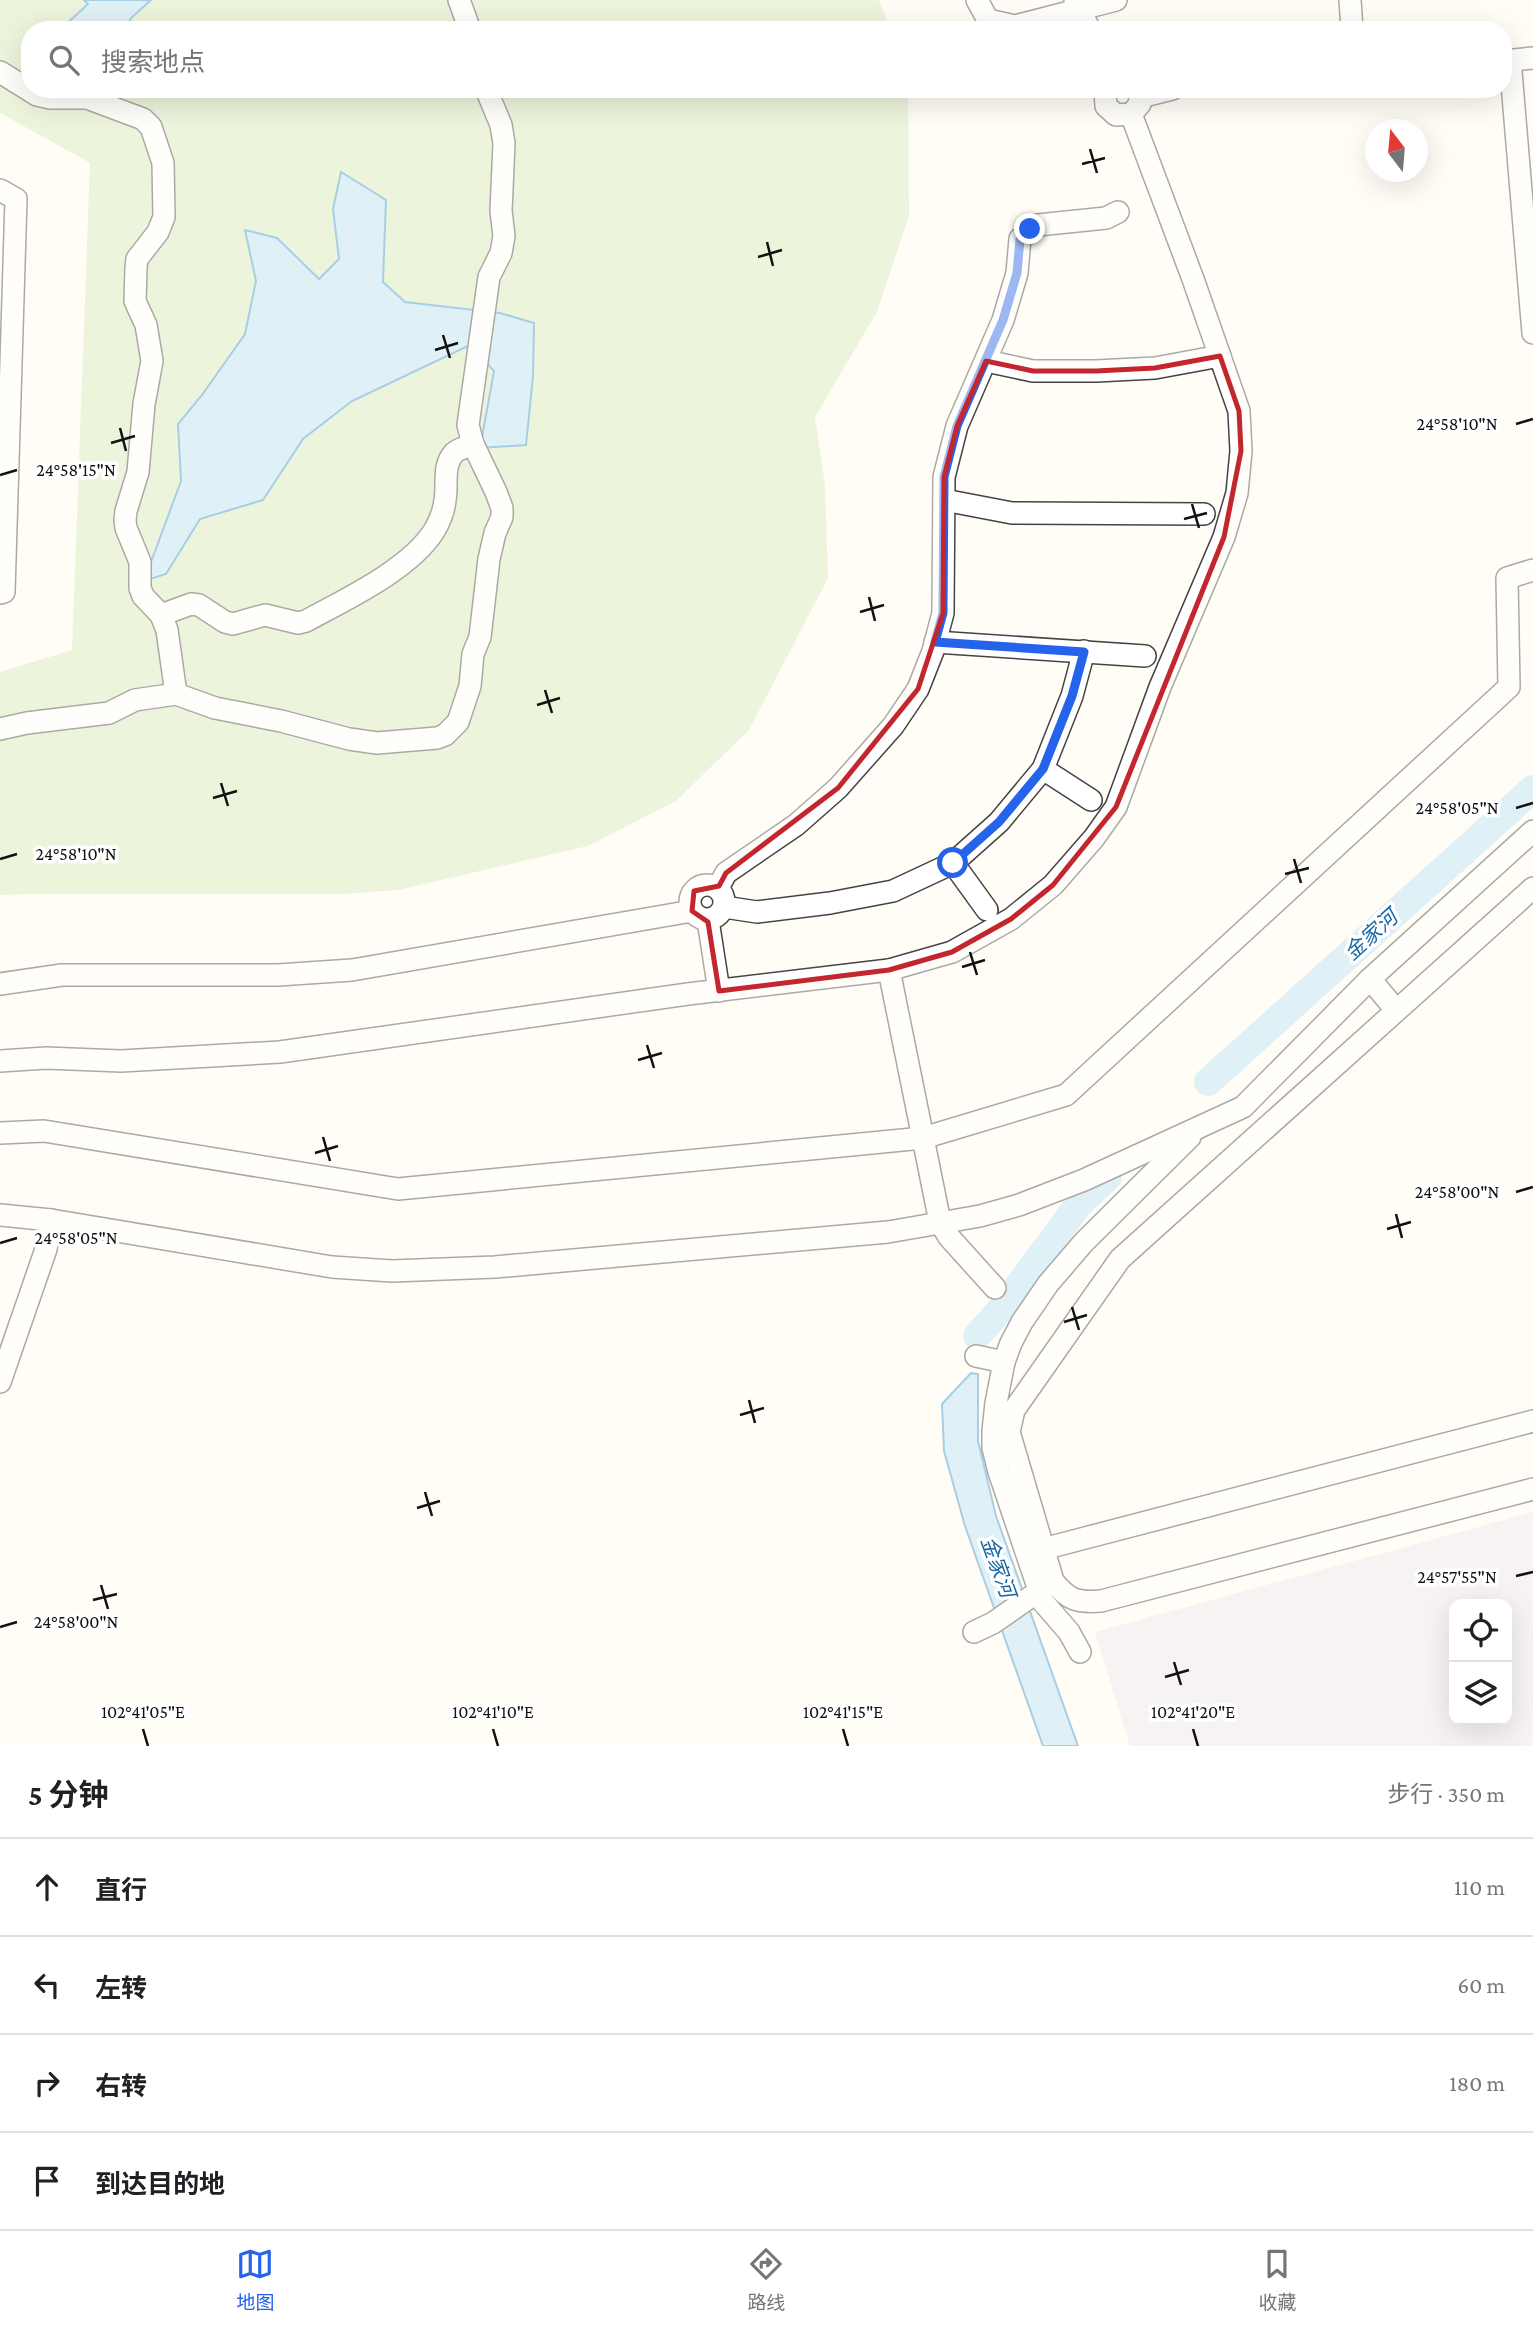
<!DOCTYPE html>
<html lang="zh">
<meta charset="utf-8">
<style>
:root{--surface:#fff;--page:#f2f2f2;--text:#202124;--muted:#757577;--line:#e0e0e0;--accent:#2563eb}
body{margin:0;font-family:"Crimson Pro","Noto Sans SC",serif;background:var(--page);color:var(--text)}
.controls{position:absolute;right:21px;bottom:21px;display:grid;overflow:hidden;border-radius:14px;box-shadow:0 7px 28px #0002}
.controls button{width:63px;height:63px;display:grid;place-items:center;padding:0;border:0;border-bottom:2px solid var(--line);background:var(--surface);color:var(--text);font:35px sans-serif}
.compass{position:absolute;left:1365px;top:119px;width:63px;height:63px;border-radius:50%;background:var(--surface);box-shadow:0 7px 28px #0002;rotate:344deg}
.stop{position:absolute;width:21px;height:21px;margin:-16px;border:5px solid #2563eb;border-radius:50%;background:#fff}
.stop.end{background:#2563eb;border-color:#fff;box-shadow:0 2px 7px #0008}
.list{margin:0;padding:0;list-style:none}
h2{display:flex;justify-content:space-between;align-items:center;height:91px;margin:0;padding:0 28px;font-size:30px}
h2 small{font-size:23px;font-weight:400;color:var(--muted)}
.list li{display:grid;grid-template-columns:46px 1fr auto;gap:21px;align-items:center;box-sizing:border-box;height:98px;padding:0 28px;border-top:2px solid var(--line)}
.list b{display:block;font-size:26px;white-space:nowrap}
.list em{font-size:23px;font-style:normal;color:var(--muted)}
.icon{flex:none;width:38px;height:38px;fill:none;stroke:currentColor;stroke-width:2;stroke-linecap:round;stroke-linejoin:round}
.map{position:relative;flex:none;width:1533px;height:1746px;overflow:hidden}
.search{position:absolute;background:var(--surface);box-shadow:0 7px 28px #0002;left:21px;right:21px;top:21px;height:77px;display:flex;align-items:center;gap:18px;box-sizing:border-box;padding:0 24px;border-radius:28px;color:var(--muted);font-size:26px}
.sheet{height:483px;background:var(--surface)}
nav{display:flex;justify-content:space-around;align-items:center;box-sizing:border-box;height:98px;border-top:2px solid var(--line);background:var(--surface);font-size:19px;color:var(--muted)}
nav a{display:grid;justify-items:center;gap:4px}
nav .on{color:var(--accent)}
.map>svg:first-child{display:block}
.industrial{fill:#eee6ef;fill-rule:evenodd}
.green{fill:#d5ebbd}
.water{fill:#b9e0f7;stroke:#3f96cf;stroke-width:2}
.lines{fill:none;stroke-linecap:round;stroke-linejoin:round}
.river{stroke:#b9e0f7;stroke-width:28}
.minor-casing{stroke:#444;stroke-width:24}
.minor{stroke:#fff;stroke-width:21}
.route{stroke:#2563eb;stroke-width:9}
.marked{fill:none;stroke:#c4262e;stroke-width:5;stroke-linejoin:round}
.ticks{fill:none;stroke:#111;stroke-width:2.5}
.labels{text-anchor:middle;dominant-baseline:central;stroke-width:7;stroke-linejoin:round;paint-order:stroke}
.water-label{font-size:21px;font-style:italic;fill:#1768a6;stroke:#fff}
.ticks-label{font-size:18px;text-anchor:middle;fill:#111;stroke:#fff;stroke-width:7;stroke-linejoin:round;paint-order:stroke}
</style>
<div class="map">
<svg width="1533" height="1746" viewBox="0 0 1533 1746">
<rect width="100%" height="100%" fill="#fffdf5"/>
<!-- industrial -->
<path class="industrial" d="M 1533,1512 L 1533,1746 L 1130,1746 L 1095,1632 ZM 1454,1604 L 1507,1604 L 1507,1720 L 1454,1720 Z"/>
<!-- green -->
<path class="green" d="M 0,0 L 879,0 L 891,30 L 30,30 L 30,89 L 908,89 L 909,216 L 877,312 L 815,417 L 825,485 L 828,578 L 749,730 L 676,801 L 588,846 L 398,890 L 344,894 L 37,894 L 0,895 L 0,672 L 72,650 L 90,163 L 0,113 Z"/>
<!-- water -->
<g class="water">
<path d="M 84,0 L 151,0 L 131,18 L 126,30 L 60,30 L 88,4 Z"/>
<path d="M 341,172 L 386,200 L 383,282 L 405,302 L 500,313 L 534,323 L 533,376 L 526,445 L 480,448 L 494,371 L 470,345 L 352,401 L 303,439 L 263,500 L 200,519 L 166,574 L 144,581 L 181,481 L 178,424 L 202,395 L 245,334 L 256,281 L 245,230 L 277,238 L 319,279 L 339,259 L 333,209 Z"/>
<path d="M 971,1373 L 978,1374 L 978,1441 L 996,1516 L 1078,1746 L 1043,1746 L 965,1526 L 944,1451 L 942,1404 Z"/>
</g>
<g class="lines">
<!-- river -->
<g class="river">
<path d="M 1208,1082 L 1533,789"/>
<path d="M 977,1336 L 1002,1308 L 1079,1204 L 1108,1177"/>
</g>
<defs>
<g id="minor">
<path d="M 459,0 L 470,30"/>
<path d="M 977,0 L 988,20 L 1015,26 L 1116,0"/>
<path d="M 1075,0 L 1090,30"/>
<path d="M 1350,0 L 1352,30"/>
<path d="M 1510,60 L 1533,333"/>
<path d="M 1503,61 L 1533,58"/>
<path d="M 0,72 L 37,95 L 50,98 L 87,98 L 143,119 L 151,127 L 163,163 L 164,217 L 158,232 L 137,259 L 136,268 L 135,301 L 146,325 L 152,361 L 144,404 L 138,472 L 126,511 L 125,520 L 126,528 L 140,562 L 140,588 L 143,596 L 161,615 L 167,630 L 176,694"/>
<path d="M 1107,89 L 1105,92 L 1106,106 L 1116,115 L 1131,114 L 1140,104 L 1139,89"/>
<path d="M 1140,97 L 1172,89"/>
<path d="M 0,190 L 16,199 L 4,592 L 0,593"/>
<path d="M 986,361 L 1033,371 L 1096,371 L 1155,368 L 1220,356"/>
<path d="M 944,500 L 1012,513 L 1204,514"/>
<path d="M 161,615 L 191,604 L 199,605 L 225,622 L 233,624 L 265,615 L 298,623 L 306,621 C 346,599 409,570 434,531 C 440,521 444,511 445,500 C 448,485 442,466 454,453 C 458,449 467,447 473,444"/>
<path d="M 935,642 L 1145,656"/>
<path d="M 0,729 L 27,723 L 109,713 L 135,700 L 176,694 L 215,708 L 281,721 L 349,739 L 377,743 L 437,738 L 445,735 L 458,722 L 470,686 L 473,654 L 480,637 L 489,559 L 495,533 L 502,517 L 502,508 L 496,492 L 473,444 L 468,425 L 489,277 L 501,253 L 504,236 L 501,211 L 504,143 L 501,125 L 486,89"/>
<path d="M 1043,769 L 1091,800"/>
<path d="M 953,863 L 987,910"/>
<circle cx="707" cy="902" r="17"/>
<path d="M 718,888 L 726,873 L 796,825 L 838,788 L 893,726 L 918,689 L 933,651 L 943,613 L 944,477 L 957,426 L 1003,320 L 1017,273 L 1020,239 L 1038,225 L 1106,218 L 1118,212"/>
<path d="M 1533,888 L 1120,1259 L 1014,1410 L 1009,1432 L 1053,1581 C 1068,1600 1077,1603 1101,1601 L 1533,1489"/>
<path d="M 724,907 L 757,912 L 830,903 L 893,891 L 953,863 L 999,822 L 1043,769 L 1072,696 L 1084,651"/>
<path d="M 708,920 L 719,991"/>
<path d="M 889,970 L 940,1222 L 949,1237 L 995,1288"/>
<path d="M 1370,979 L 1396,1010"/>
<path d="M 0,984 L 62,975 L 278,975 L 352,970 L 692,911"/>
<path d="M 0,1061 L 46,1058 L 121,1061 L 280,1052 L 688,994 L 889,970 L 952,952 L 1011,919 L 1053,885 L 1094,838 L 1116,807 L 1160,687 L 1224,537 L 1237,493 L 1241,451 L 1239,411 L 1193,279 L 1131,114"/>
<path d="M 0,1133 L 44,1131 L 398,1189 L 923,1138 L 1066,1095 L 1509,687 L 1507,578 L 1533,570"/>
<path d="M 0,1215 L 51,1220 L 332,1267 L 392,1271 L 495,1267 L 888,1232 L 980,1216 L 1019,1205 L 1084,1180 L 1243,1107 L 1370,979 L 1533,831"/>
<path d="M 976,1356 L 1004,1362"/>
<path d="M 0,1382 L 46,1249 L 51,1220"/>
<path d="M 1043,1549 L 1533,1421"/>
<path d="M 974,1632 L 993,1623 L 1039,1591"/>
<path d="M 1080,1652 L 1069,1632 L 1043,1602 L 999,1472 L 993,1448 L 993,1431 L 996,1403 L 1004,1362 L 1011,1343 L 1022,1322 L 1048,1284 L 1084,1242 L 1190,1137"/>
</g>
</defs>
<!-- minor casing -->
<use href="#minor" class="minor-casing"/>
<!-- minor -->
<use href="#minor" class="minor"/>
</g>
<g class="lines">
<!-- route -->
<path class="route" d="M 953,863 L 999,822 L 1043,769 L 1072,696 L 1084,652 L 935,642 L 943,613 L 944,477 L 957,426 L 1003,320 L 1017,273 L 1020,239 L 1030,229"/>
</g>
<!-- marked area -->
<path d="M0 0H1533V1746H0ZM 1220,356 L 1239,411 L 1241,451 L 1224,537 L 1116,807 L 1053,885 L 1011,919 L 952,952 L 889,970 L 719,991 L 708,922 L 692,911 L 694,891 L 719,886 L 726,873 L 838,788 L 918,689 L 943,613 L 944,477 L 957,426 L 986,361 L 1033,371 L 1096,371 L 1155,368 Z" fill="#fffdf5" fill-opacity=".55" fill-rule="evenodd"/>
<path class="marked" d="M 1220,356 L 1239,411 L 1241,451 L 1224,537 L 1116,807 L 1053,885 L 1011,919 L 952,952 L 889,970 L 719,991 L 708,922 L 692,911 L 694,891 L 719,886 L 726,873 L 838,788 L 918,689 L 943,613 L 944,477 L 957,426 L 986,361 L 1033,371 L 1096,371 L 1155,368 Z"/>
<!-- ticks -->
<path class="ticks" d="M 1090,149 L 1097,173M 1082,164 L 1105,158M 767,242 L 773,266M 758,257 L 782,250M 443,335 L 450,358M 435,350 L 458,343M 1516,424 L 1533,419M 120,428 L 126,451M 111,443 L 135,436M 0,475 L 17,470M 1192,504 L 1199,528M 1184,519 L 1207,513M 869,597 L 875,621M 860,612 L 884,605M 545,690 L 552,713M 537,705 L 560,698M 221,783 L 228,806M 213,798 L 237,791M 1516,808 L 1533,803M 0,859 L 17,854M 1294,859 L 1301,883M 1285,874 L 1309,868M 970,952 L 977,975M 962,967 L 985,960M 647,1045 L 654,1068M 638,1060 L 662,1053M 323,1137 L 330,1161M 315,1153 L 338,1146M 1516,1192 L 1533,1187M 1396,1214 L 1402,1238M 1387,1229 L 1411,1222M 0,1243 L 17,1238M 1072,1307 L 1079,1330M 1064,1322 L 1087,1315M 749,1400 L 755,1423M 740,1415 L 764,1408M 425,1492 L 432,1516M 417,1508 L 440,1501M 1516,1576 L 1533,1572M 101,1585 L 108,1609M 93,1600 L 117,1594M 0,1627 L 17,1622M 1174,1662 L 1181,1685M 1165,1677 L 1189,1670M 143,1729 L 148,1746M 493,1729 L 498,1746M 843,1729 L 848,1746M 1193,1729 L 1198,1746"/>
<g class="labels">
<!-- water labels -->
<g class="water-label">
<text transform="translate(1371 935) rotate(-42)">金家河</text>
<text transform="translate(998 1567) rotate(70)">金家河</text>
</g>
</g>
<g class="ticks-label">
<text x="1457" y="430">24°58'10"N</text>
<text x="76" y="476">24°58'15"N</text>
<text x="1457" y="814">24°58'05"N</text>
<text x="76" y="860">24°58'10"N</text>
<text x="1457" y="1198">24°58'00"N</text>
<text x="76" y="1244">24°58'05"N</text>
<text x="1457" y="1583">24°57'55"N</text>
<text x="76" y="1628">24°58'00"N</text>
<text x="143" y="1718">102°41'05"E</text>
<text x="493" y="1718">102°41'10"E</text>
<text x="843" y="1718">102°41'15"E</text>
<text x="1193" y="1718">102°41'20"E</text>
</g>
</svg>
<div class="controls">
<button><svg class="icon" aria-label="locate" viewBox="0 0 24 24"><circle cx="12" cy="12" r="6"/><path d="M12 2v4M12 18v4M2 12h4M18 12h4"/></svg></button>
<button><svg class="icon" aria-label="layers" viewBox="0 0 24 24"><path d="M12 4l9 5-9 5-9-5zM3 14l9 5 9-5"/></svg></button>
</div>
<svg class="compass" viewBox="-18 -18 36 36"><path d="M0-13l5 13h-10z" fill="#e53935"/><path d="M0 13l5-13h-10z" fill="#757577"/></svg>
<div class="stop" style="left:953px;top:863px"></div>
<div class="stop end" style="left:1030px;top:229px"></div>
<div class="search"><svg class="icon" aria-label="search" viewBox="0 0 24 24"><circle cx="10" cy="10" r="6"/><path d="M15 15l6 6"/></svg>搜索地点</div>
</div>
<section class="sheet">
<h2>5 分钟<small>步行 · 350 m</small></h2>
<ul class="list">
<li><svg class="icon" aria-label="ahead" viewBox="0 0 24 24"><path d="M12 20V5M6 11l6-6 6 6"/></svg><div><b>直行</b></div><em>110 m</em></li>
<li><svg class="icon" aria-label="left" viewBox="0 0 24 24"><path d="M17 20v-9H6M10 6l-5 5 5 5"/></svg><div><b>左转</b></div><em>60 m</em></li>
<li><svg class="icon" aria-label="right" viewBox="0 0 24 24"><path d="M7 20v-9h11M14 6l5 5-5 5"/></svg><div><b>右转</b></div><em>180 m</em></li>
<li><svg class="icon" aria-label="arrive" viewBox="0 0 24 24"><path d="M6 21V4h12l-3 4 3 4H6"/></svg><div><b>到达目的地</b></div></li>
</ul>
</section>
<nav>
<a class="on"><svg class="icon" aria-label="map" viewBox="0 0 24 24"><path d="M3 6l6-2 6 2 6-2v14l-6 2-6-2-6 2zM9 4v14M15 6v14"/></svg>地图</a>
<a><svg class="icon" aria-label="directions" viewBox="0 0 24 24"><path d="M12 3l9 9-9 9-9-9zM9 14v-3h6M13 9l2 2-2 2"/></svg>路线</a>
<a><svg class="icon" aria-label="saved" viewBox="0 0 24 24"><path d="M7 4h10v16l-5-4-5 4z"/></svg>收藏</a>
</nav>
